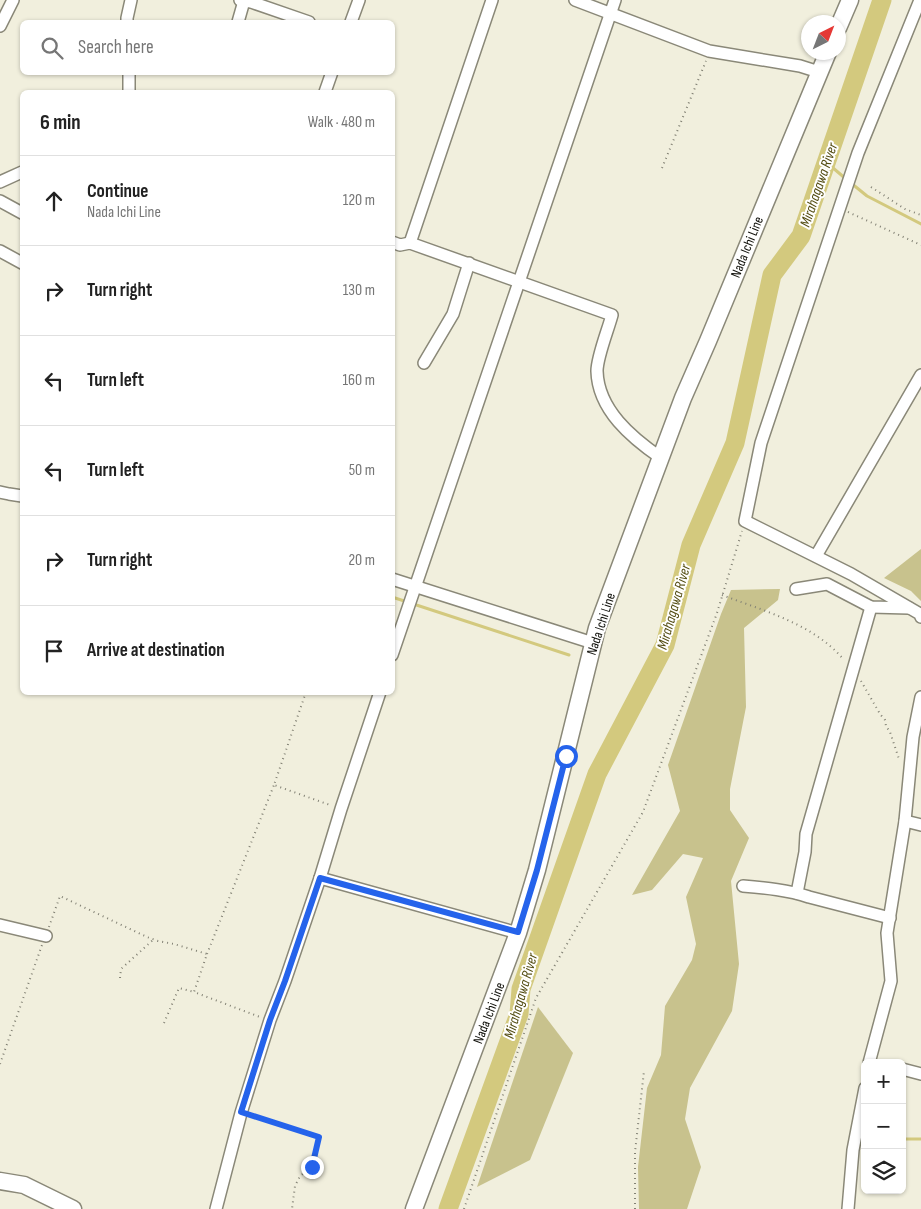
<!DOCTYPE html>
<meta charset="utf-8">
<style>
:root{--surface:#fff;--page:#f6f6f6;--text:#222;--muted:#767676;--line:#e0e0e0}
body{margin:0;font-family:"Sofia Sans Condensed",sans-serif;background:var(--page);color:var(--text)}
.controls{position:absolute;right:15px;bottom:15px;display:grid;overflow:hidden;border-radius:8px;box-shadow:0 1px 4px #0004}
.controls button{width:45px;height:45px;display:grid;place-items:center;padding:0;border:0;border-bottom:1px solid var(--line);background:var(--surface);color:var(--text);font:25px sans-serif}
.compass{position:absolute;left:801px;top:15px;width:45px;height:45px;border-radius:50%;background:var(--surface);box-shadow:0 1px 4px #0004;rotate:42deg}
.stop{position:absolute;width:15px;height:15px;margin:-11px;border:4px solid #2563eb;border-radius:50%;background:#fff}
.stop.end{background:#2563eb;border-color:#fff;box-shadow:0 1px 5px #0008}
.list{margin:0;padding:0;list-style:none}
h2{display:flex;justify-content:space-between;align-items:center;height:65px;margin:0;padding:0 20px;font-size:21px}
h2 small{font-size:16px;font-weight:400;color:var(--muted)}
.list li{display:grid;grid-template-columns:32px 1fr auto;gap:15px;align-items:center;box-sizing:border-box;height:90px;padding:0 20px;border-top:1px solid var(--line)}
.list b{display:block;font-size:19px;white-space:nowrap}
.list p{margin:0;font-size:16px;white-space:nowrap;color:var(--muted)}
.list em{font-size:16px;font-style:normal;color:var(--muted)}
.icon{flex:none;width:28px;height:28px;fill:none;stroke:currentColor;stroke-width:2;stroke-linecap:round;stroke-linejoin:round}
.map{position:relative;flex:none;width:921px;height:1209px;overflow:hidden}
.search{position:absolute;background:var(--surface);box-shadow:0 1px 4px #0004;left:20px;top:20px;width:375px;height:55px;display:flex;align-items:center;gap:12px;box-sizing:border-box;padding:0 18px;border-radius:8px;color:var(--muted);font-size:19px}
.panel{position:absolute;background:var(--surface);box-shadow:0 1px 4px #0004;left:20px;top:90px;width:375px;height:605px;border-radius:8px}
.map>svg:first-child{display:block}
.green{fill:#c8c28d}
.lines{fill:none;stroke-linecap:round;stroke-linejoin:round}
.stream{stroke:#d3c97e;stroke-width:3}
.river{stroke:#d3c97e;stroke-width:19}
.street-casing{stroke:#8a8878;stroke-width:14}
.secondary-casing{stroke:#8a8878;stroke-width:19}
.path{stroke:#828174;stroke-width:2;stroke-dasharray:1 4;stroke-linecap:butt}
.street{stroke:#fff;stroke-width:11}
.secondary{stroke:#fff;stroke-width:16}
.route{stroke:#2563eb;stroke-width:6}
.labels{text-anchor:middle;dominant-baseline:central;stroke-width:4;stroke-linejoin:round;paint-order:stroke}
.street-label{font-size:14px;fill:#0e0e08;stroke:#fff}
.water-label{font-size:15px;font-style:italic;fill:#544d13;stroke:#fff}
</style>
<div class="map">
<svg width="921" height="1209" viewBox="0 0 921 1209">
<rect width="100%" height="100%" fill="#f1efdd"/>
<!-- green -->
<g class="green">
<path d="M 921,549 L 921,601 L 911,591 L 884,578 Z"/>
<path d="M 780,589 L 778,600 L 744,628 L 746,707 L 730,789 L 730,810 L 749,838 L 731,881 L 739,964 L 732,1011 L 690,1088 L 685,1119 L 701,1167 L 687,1209 L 639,1209 L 638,1167 L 647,1088 L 661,1055 L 665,1006 L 692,960 L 696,944 L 686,897 L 703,858 L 683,854 L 652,890 L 632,895 L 680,811 L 668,765 L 721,614 L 731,590 Z"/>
<path d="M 538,1007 L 573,1053 L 530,1160 L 477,1187 Z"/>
</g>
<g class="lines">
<!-- stream -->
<g class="stream">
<path d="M 826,162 L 846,179"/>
<path d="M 851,183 L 867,196 L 921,224"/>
<path d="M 392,597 L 569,655"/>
<path d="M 863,1139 L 865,1139"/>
<path d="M 902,1139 L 921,1139"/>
</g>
<!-- river -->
<path class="river" d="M 448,1209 L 519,1014 L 521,989 L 597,774 L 665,645 L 691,545 L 735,443 L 772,275 L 801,236 L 882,0"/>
<defs>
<g id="street">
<path d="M 240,0 L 251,2 L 309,22"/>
<path d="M 575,0 L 709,51 L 800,66 L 819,72"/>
<path d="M 920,0 L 858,153 L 761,443 L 745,521 L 851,574 L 920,614 L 921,617"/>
<path d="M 127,22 L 127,18 L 131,0"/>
<path d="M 238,22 L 244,1"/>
<path d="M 351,22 L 359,0"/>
<path d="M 0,26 L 13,0"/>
<path d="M 129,72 L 129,92"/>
<path d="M 325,92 L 332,72"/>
<path d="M 0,182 L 22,172"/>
<path d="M 0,201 L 22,213"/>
<path d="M 392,242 L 400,245 L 410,243 L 612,315 C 608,330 597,357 597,371 C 598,410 632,438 661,458"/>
<path d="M 410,243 L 492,0"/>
<path d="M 0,251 L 22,263"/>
<path d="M 424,363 L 453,314 L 469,263"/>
<path d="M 0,492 L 9,494 L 22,496"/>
<path d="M 816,556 L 921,375"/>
<path d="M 392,579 L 593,643"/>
<path d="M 796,589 L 827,584 L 871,607 L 909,608"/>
<path d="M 392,655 L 615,0"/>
<path d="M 905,821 L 921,825"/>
<path d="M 320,878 L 518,933"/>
<path d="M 743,886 C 766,888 788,890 809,897 L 890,918"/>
<path d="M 797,893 L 805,852 L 806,834 L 871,607"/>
<path d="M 0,925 L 46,936"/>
<path d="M 869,1063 L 891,981 L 887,933 L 905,821 L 913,737 L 921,697"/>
<path d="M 902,1069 L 921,1074"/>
<path d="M 216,1209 L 241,1113 L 270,1020 L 285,981 L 320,878 L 341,809 L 380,692"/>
<path d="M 848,1209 L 853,1150 L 865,1088"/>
</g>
<g id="secondary">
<path d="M 838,28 L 850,0"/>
<path d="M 0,1181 L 24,1185 L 73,1209"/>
<path d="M 414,1209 L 518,933 L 537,870 L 597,628 L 683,398 L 708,341 L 828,52"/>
</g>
</defs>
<!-- street casing -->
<use href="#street" class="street-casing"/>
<!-- secondary casing -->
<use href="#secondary" class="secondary-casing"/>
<!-- path -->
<g class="path">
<path d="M 662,168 L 706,61"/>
<path d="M 871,187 L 905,209 L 921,215"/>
<path d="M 848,212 L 921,245"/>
<path d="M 722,595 C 764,611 814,624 844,660"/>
<path d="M 861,681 L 880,714 L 885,720 L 886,726 L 890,732 L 899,759"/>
<path d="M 306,692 L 274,785 L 330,805"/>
<path d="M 49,927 L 60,896 L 147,937 L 158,941 L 174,944 L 207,954 L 194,992 L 260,1017"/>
<path d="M 207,954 L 274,785"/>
<path d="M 120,978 L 121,969 L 154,939"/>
<path d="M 164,1023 L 179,988 L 194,992"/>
<path d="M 0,1064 L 42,945"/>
<path d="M 250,1115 L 319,1137 L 312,1167 L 300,1176 L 295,1186 L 292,1209"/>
<path d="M 464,1209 L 536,998 L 643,812 L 717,613 L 742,531"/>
<path d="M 635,1209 L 635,1152 L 644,1071"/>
</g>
<!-- street -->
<use href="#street" class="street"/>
<!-- secondary -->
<use href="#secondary" class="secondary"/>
</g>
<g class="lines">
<!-- route -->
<path class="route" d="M 312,1167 L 319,1137 L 241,1112 L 270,1020 L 285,981 L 320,878 L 518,932 L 537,870 L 566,756"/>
</g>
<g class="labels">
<!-- street labels -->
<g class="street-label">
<text transform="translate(747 247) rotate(-68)">Nada Ichi Line</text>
<text transform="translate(601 624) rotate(-72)">Nada Ichi Line</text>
<text transform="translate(489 1013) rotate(-69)">Nada Ichi Line</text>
</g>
<!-- water labels -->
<g class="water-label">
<text transform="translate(819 185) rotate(-71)">Mirahagawa River</text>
<text transform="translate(674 607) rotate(-74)">Mirahagawa River</text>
<text transform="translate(521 996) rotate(-74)">Mirahagawa River</text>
</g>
</g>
</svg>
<div class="controls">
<button>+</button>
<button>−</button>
<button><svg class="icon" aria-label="layers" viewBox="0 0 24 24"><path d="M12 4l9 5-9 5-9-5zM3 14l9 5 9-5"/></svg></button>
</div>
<svg class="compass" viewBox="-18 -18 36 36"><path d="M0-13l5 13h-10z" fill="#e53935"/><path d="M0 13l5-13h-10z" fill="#767676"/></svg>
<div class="stop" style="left:566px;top:756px"></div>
<div class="stop end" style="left:312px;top:1167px"></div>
<div class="search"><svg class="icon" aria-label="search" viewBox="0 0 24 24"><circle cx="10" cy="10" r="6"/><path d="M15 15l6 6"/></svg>Search here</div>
<section class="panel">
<h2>6 min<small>Walk · 480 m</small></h2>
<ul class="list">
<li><svg class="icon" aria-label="ahead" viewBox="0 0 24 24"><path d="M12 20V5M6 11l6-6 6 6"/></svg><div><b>Continue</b><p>Nada Ichi Line</p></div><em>120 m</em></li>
<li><svg class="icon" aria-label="right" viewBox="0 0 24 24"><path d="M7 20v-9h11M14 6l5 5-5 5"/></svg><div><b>Turn right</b></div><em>130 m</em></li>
<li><svg class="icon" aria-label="left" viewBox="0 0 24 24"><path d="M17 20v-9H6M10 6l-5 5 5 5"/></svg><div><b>Turn left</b></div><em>160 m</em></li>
<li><svg class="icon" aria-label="left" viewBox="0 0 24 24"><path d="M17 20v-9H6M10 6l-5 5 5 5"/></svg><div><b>Turn left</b></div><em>50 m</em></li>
<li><svg class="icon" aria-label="right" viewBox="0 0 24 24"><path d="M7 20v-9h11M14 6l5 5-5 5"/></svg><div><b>Turn right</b></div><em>20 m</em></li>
<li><svg class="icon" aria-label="arrive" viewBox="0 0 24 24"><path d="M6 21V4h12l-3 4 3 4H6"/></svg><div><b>Arrive at destination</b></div></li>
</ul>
</section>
</div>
